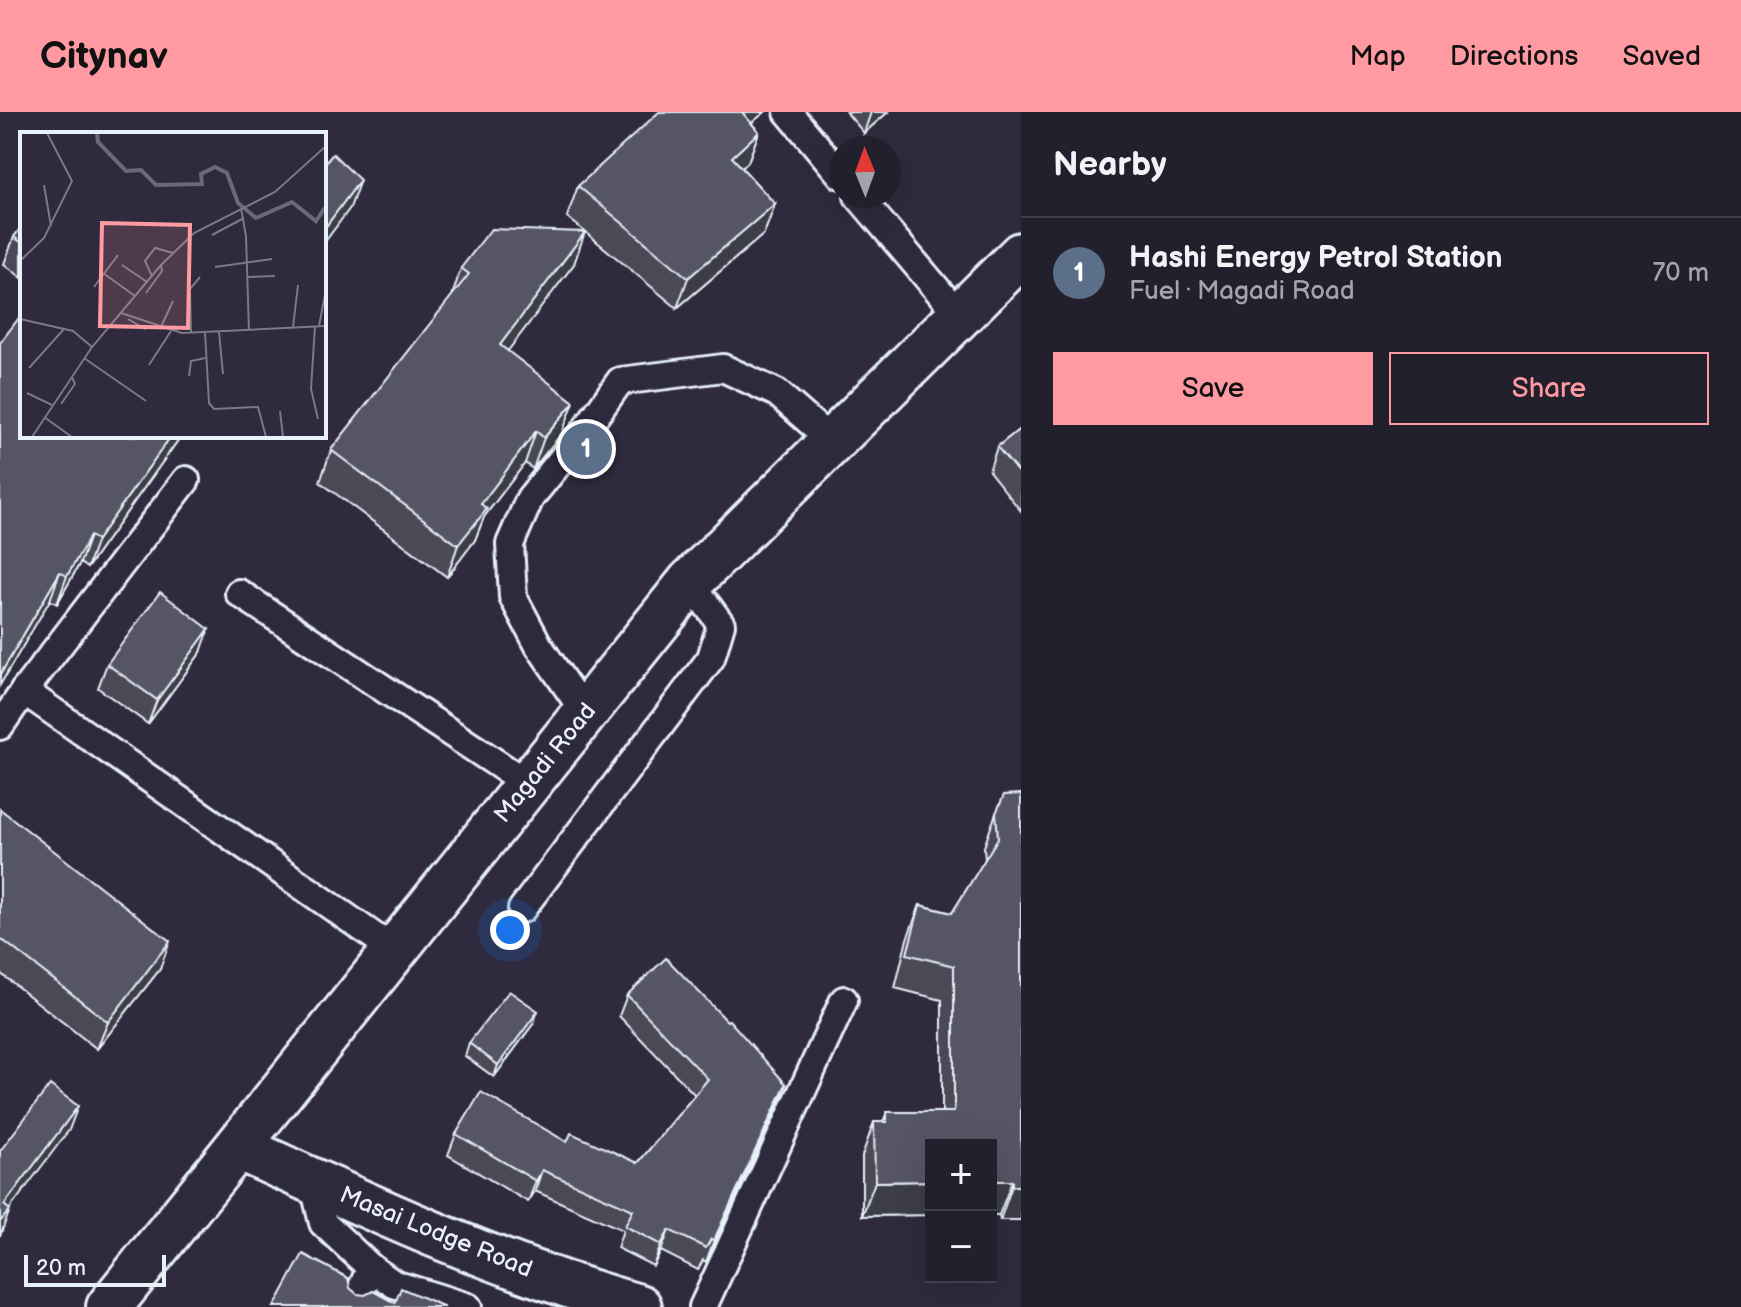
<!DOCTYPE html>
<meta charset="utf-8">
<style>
:root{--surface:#23202e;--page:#2f2d3a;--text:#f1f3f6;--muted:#a3a3aa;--line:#403e4a;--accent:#ff9aa2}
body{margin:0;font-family:"Balsamiq Sans",sans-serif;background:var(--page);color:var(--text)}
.controls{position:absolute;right:24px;bottom:24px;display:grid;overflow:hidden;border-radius:0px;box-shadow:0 8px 32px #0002}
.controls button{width:72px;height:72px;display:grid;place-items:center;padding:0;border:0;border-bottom:2px solid var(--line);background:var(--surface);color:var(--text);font:40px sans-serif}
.compass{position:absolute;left:829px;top:24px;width:72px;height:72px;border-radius:50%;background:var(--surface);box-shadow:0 8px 32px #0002;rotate:359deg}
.scale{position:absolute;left:24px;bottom:20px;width:142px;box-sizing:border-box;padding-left:8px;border:4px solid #e8f1f8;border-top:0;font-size:22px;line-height:28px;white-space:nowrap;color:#e8f1f8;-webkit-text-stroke:6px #2f2a3d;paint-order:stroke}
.you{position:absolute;left:510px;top:818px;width:28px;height:28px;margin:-20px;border:6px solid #fff;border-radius:50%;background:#1a73e8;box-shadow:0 0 0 12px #1a73e833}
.badge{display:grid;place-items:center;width:52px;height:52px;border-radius:50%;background:var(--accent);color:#fff;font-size:26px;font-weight:700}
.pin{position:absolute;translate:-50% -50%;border:4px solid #fff;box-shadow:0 2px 8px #0006}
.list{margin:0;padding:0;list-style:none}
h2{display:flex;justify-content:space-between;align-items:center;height:104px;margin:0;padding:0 32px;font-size:34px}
h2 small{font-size:26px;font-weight:400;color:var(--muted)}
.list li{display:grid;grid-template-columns:52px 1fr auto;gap:24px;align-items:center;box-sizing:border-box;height:112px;padding:0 32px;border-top:2px solid var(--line)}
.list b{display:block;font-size:30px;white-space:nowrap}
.list p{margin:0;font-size:26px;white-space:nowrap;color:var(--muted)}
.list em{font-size:26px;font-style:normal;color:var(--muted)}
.actions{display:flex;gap:16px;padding:24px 32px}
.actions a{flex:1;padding:18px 0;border:2px solid var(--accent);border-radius:0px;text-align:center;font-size:28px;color:var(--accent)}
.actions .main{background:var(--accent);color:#111}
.map{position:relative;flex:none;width:1021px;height:1195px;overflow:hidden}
header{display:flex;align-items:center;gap:48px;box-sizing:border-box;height:112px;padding:0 40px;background:var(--accent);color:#111}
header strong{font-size:38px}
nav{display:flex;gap:44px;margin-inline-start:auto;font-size:28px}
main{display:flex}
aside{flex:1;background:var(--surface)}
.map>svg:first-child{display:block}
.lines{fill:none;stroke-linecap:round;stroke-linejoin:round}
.service-casing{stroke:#e8f1f8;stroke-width:32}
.tertiary-casing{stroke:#e8f1f8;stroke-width:50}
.trunk-casing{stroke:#e8f1f8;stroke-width:50}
.service{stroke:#2f2a3d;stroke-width:26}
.tertiary{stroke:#2f2a3d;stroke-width:44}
.trunk{stroke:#2f2a3d;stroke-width:44}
.wall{fill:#4b4957;stroke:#e8f1f8;stroke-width:2}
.shaded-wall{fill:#3d3c47;stroke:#e8f1f8;stroke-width:2}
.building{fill:#575565;stroke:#e8f1f8;stroke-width:2}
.labels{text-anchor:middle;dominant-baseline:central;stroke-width:8;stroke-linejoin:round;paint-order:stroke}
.street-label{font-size:24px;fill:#e8f1f8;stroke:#2f2a3d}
.inset-river{fill:none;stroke:#696978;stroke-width:4}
.inset-road{fill:none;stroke:#797a88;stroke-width:2}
.view{fill:#ff9aa2;fill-opacity:0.15;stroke:#ff9aa2;stroke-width:4}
.inset-edge{fill:none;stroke:#e8f1f8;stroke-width:4}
</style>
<header>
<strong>Citynav</strong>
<nav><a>Map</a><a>Directions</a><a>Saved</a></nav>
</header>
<main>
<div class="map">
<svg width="1021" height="1195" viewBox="0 0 1021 1195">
<rect width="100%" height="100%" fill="#2f2a3d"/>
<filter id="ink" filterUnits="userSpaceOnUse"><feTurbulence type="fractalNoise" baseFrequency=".0125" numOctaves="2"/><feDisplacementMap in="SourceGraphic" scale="16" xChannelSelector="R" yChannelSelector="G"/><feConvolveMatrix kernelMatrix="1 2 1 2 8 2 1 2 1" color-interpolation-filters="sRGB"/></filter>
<g filter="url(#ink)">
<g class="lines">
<defs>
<g id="service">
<path d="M 788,0 L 841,63"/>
<path d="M 858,84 L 959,203"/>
<path d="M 239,481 L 528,672"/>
<path d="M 24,579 L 395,839"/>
<path d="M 585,601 L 539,534 L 513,485 L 510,432 L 530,386 L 581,324 L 620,269 L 723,256 L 777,281 L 833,330"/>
<path d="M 0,614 L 24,579 L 186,368"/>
<path d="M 522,797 L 711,546 L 721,512 L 690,470"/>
<path d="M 313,1069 L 323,1111 L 371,1156 L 394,1172 L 468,1195"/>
<path d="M 353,1195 L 371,1156"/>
<path d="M 703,1195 L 844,888"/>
</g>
<path id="tertiary" d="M 238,1035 C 369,1095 500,1156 639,1195"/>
<path id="trunk" d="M 109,1195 L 690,470 L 1021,143"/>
</defs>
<!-- service casing -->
<use href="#service" class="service-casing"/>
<!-- tertiary casing -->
<use href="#tertiary" class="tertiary-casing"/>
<!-- trunk casing -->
<use href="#trunk" class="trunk-casing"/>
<!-- service -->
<use href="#service" class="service"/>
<!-- tertiary -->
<use href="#tertiary" class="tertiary"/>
<!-- trunk -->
<use href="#trunk" class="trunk"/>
</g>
<!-- wall -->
<g class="wall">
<path d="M 765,0 L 751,11 L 759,20 L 748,50 L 742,56 L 775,92 L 764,122 L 677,196 L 567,105 L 578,74 Z"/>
<path d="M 846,0 L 888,0 L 864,21 Z"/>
<path d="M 22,114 L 22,166 L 4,152 L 14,125 Z"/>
<path d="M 574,152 L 507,239 L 562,321 L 533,357 L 525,351 L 484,405 L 475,428 L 447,465 L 320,370 L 331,338 L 452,184 L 461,156 Z"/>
<path d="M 1021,316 L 1021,399 L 989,359 L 997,335 Z"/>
<path d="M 22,324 L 181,324 L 87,456 L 80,451 L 57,492 L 50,488 Z"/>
<path d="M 201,540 L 148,612 L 98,576 L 107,552 Z"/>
<path d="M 1021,682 L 1021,1108 L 1000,1108 L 999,1103 L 931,1033 L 931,1103 L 862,1104 L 862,1044 L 874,1010 L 883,1010 L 887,1000 L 942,1000 L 942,888 L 895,876 L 907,827 L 920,793 L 952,801 L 985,748 L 984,735 L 996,701 Z"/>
<path d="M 0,697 L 160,857 L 97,937 L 0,861 Z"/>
<path d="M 627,883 L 786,972 L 778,994 L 706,1150 L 703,1148 L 698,1158 L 661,1139 L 653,1154 L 617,1136 L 623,1118 L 535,1079 L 528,1090 L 448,1043 L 456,1022 L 567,1030 L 638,1051 L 695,983 L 619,904 Z"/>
<path d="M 533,912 L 494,965 L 465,944 L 469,931 Z"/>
</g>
<!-- shaded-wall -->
<g class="shaded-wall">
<path d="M 740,0 L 765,0 L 729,29 Z"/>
<path d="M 871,0 L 888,0 L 864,21 Z"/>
<path d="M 759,20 L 748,50 L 720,76 L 732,45 Z"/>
<path d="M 360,68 L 350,96 L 324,131 L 324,117 Z"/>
<path d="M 775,92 L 764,122 L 677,196 L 688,166 Z"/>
<path d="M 585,120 L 574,152 L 488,265 L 500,233 Z"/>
<path d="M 574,290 L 562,321 L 533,357 L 544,326 Z"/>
<path d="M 536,319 L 525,351 L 484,405 L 475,428 L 447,465 L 458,433 L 481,392 Z"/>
<path d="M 171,324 L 181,324 L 87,456 L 97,428 Z"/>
<path d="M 90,424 L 80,451 L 57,492 L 67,464 Z"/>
<path d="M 60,460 L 50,488 L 0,573 L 0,563 Z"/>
<path d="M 209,517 L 201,540 L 148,612 L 157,588 Z"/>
<path d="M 170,829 L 160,857 L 97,937 L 108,910 Z"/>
<path d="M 538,899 L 533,912 L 494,965 L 498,953 Z"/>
<path d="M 786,972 L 778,994 L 706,1150 L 714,1128 Z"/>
<path d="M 78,994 L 69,1018 L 6,1102 L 10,1098 L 0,1124 L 0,1105 L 4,1093 Z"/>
<path d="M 542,1058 L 535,1079 L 528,1090 L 536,1069 Z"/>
<path d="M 931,1069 L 931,1103 L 862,1104 L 875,1070 Z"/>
<path d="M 991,1069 L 1012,1069 L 999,1103 L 991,1103 Z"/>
<path d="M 1012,1074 L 1021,1074 L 1021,1108 L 1000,1108 Z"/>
<path d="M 669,1118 L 661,1139 L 653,1154 L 661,1133 Z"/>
</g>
<!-- building -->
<g class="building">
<path d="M 659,0 L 742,0 L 759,20 L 732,45 L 775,92 L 688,166 L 578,74 Z"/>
<path d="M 333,42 L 360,68 L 324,117 L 324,52 Z"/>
<path d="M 22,114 L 22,131 L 14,125 Z"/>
<path d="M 491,117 L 585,120 L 500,233 L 574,290 L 544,326 L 536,319 L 481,392 L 487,397 L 458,433 L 331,338 L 469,162 L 461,156 Z"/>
<path d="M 22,202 L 22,324 L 171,324 L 97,428 L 90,424 L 67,464 L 60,460 L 0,563 L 0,231 Z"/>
<path d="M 1021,316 L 1021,364 L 997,335 Z"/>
<path d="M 160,480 L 209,517 L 157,588 L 107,552 Z"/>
<path d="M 1021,682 L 1021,1074 L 1012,1074 L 1012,1069 L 991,1069 L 991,1033 L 931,1033 L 931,1069 L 875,1070 L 874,1010 L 887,1010 L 887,1000 L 954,1000 L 954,854 L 907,842 L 920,793 L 952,801 L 998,726 L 996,701 L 1004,683 Z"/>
<path d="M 0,697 L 170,829 L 108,910 L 0,826 Z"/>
<path d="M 666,846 L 727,909 L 729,908 L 786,972 L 714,1128 L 711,1127 L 706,1136 L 669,1118 L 661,1133 L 625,1114 L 633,1098 L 542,1058 L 536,1069 L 456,1022 L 481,980 L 567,1030 L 571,1021 L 638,1051 L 708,967 L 627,883 Z"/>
<path d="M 509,879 L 538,899 L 498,953 L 469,931 Z"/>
<path d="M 50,973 L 78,994 L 4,1093 L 10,1098 L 0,1110 L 0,1039 Z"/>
<path d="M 303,1142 L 348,1166 L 350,1176 L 357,1182 L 365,1183 L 373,1179 L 395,1191 L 401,1176 L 445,1195 L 274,1195 Z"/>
</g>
</g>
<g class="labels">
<!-- street labels -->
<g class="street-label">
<text transform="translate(545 651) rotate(-51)">Magadi Road</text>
<text transform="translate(436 1120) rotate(22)">Masai Lodge Road</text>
</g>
</g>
<!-- overview -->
<g transform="translate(20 20)">
<rect width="306" height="306" fill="#2f2a3d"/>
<path class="inset-river" d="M 77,1 L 78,10 L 106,39 L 121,38 L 136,53 L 182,52 L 181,42 L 195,35 L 207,41 L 218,71 L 236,86 L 272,70 L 296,89 L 306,74"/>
<path class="inset-road" d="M 24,53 L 31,94M 221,76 L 226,104 L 229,199M 192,103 L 224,86M 0,129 L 24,106 L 52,49 L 27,1M 102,133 L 127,150M 195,135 L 252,127M 83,141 L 115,164M 132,144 L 125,129 L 135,116 L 153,121M 228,145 L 255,144M 74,155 L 98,123M 126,161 L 142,139 L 141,133M 101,181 L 162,201 L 306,194M 0,187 L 53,199 L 72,215M 108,187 L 125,197 L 132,194M 295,194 L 291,257 L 298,287M 299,194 L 306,157M 273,195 L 278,153M 140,197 L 153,169M 185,200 L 189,271 L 194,277 L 238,275 L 246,305M 199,200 L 203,242M 171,201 L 170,157 L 180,145M 64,226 L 126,269M 129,233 L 151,199M 9,236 L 44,197M 169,244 L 171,229 L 185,226M 7,261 L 32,273M 41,272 L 55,252 L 52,245M 260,279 L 263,305M 24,285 L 52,305M 12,305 L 72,215 L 141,133 L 174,101 L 255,60 L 306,14"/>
<path class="view" d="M 82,91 L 170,93 L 168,196 L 80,194 Z"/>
<rect width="306" height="306" class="inset-edge"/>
</g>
</svg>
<div class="controls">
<button>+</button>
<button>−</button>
</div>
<svg class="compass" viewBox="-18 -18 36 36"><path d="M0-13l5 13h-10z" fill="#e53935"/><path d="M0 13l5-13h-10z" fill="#a3a3aa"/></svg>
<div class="scale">20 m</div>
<div class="you"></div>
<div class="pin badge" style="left:586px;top:337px;background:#5c6f8a">1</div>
</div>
<aside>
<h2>Nearby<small></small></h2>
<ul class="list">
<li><span class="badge" style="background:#5c6f8a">1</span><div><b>Hashi Energy Petrol Station</b><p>Fuel · Magadi Road</p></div><em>70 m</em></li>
</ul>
<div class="actions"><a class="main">Save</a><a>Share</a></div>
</aside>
</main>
